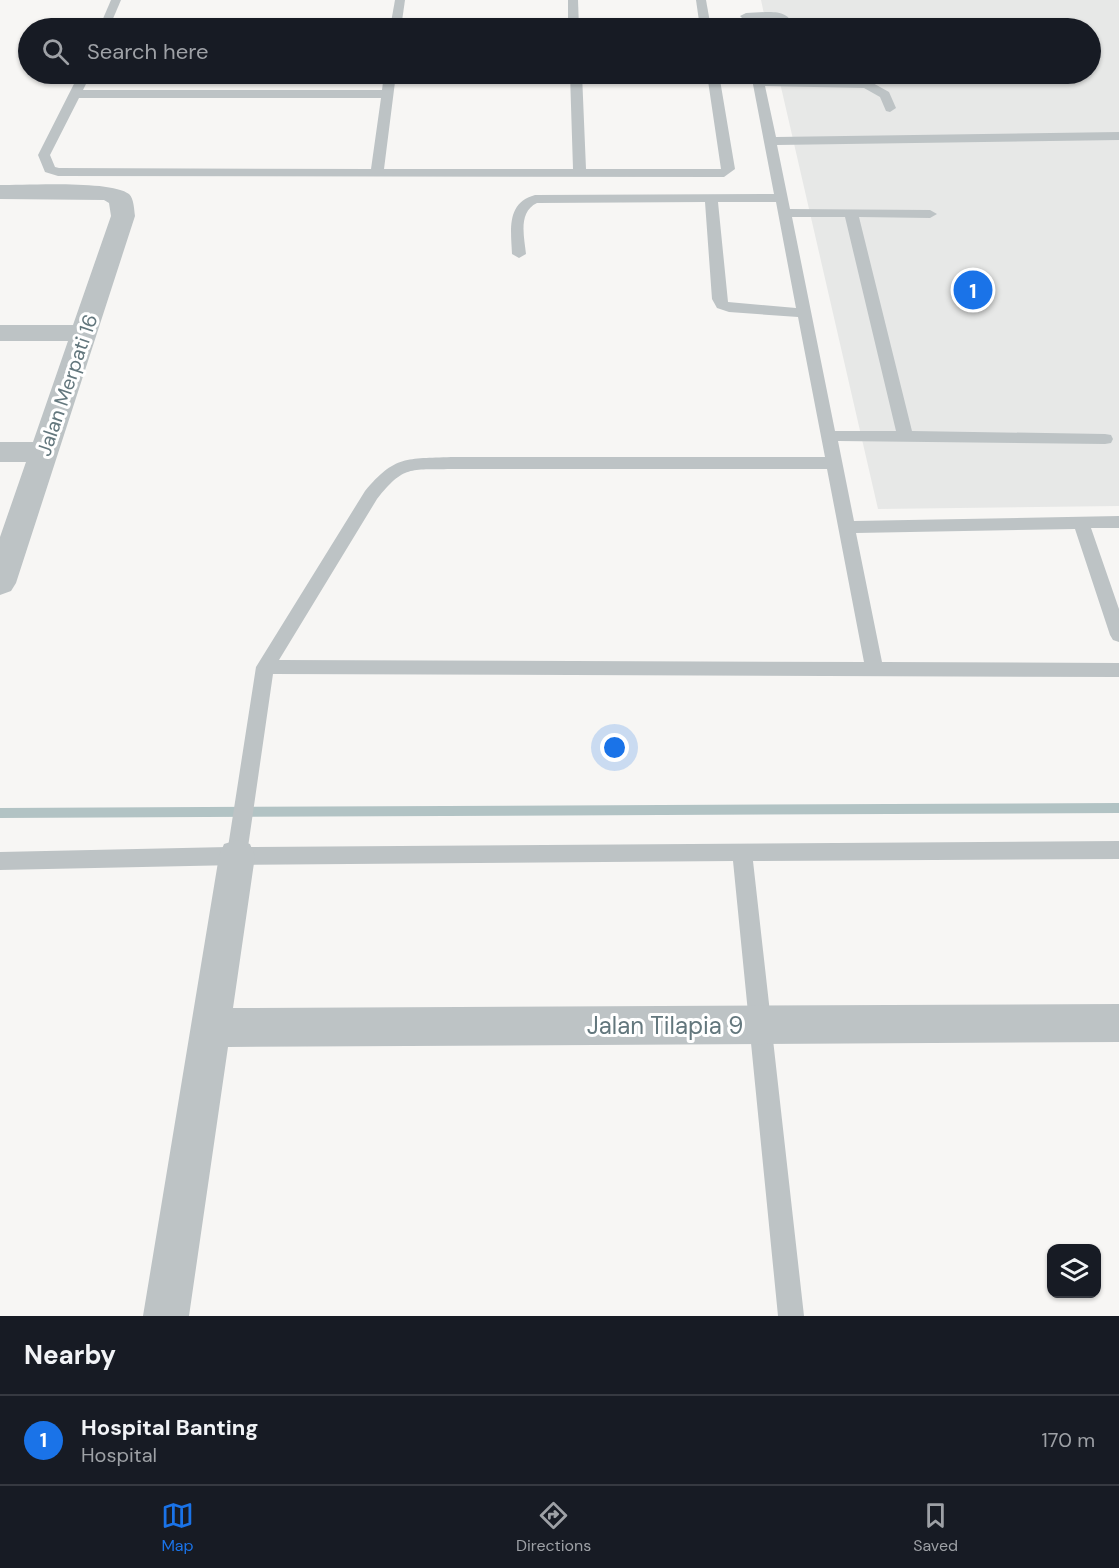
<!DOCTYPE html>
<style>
:root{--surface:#171b24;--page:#20242c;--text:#f1f3f6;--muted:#9ea1a6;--line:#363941;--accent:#1a73e8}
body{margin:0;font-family:"DM Sans",sans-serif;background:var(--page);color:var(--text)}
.controls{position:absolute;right:18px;bottom:18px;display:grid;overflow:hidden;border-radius:12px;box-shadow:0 2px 4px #0004}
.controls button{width:54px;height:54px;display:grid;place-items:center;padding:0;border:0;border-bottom:2px solid var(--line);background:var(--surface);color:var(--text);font:30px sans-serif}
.you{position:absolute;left:615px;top:748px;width:21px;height:21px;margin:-15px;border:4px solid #fff;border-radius:50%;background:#1a73e8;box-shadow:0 0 0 9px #1a73e833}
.badge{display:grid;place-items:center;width:39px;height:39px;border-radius:50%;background:var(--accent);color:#fff;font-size:20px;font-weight:700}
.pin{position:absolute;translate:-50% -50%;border:3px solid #fff;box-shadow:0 2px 6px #0006}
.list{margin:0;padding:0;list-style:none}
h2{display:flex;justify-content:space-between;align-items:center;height:78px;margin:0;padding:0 24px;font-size:26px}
h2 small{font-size:20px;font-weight:400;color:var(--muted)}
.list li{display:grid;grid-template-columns:39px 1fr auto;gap:18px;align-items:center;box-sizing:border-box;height:90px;padding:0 24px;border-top:2px solid var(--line)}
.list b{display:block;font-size:22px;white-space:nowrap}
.list p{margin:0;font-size:20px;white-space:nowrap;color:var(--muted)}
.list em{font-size:20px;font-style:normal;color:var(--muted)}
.icon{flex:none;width:33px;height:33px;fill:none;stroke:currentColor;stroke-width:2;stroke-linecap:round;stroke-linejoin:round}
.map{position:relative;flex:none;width:1119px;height:1316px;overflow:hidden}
.search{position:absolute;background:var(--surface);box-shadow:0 2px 4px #0004;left:18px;right:18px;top:18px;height:66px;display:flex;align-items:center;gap:15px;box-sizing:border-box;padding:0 21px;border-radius:33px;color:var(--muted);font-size:22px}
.sheet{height:168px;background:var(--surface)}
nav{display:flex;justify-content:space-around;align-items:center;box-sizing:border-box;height:84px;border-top:2px solid var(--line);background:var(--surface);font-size:16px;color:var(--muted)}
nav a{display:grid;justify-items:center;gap:3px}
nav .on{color:var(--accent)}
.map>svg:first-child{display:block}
.built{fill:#e7e8e7}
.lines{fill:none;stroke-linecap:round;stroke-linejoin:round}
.stream{fill:#b2c3c4;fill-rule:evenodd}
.service{fill:#bdc3c5;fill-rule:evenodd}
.minor{fill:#bdc3c5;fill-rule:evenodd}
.labels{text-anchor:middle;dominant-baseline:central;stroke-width:6;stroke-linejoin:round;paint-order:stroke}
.street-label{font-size:20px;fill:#63777d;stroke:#fff}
.near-street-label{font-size:24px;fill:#63777d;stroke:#fff}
</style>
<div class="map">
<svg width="1119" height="1316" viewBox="0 0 1119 1316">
<rect width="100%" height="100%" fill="#f7f6f4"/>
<!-- built -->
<path class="built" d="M 761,0 L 1119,0 L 1119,506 L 878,509 L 778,74 L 1090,74 L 1090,28 L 767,28 Z"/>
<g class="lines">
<!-- stream -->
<path class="stream" d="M 1119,803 L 1119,813 L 0,818 L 0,808 Z"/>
<!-- service -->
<g class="service">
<path d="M 111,0 L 121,0 L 109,28 L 99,28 Z"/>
<path d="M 395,0 L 405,0 L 401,28 L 390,28 Z"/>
<path d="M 568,0 L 578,0 L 579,28 L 568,28 Z"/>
<path d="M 696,0 L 706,0 L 711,28 L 700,28 Z"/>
<path d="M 746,13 C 765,13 789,6 794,28 L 783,28 L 779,19 L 742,18 L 740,16 Z"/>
<path d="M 79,74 L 91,74 L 83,90 L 382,90 L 384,74 L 396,74 L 384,169 L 573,169 L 570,74 L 582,74 L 586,169 L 721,169 L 707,74 L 719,74 L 735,169 L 724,177 L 58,176 L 45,172 L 38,155 ZM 79,98 L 381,98 L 371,169 L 59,168 L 55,167 L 50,155 Z"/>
<path d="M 751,74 L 763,74 L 764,78 L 792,78 L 791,74 L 803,74 L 804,79 L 871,82 L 889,92 L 896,108 L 890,112 L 886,111 L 880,97 L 864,88 L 765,86 L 776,137 L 1119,132 L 1119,140 L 777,145 L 790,209 L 930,210 L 937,214 L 930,218 L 859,217 L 912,431 L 1105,434 L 1111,435 L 1113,439 L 1111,443 L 1105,444 L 838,441 L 854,521 L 1119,516 L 1119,528 L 1091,528 L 1119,609 L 1119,642 L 1113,640 L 1110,635 L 1075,529 L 856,533 L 882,662 L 1119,663 L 1119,677 L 273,674 L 248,847 L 1119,841 L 1119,859 L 753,861 L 804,1316 L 778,1316 L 733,861 L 237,865 L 0,870 L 0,852 L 228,847 L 256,667 L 365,491 C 395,455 407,459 451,457 L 825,457 L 798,317 L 729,312 L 717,308 L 712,299 L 705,202 L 537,203 C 518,212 524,236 526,254 L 519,258 L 512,254 C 511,230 506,203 535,195 L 774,194 ZM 718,202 L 776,202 L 796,308 L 728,302 ZM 792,217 L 845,217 L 896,431 L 835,431 ZM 451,469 L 827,469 L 864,662 L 279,660 L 377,499 C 404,465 410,470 451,469 Z"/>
</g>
<!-- minor -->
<g class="minor">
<path d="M 0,185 C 25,185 112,180 129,194 C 134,199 134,209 135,216 L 16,583 L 11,591 L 0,595 L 0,537 L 26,462 L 0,462 L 0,442 L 33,442 L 68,341 L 0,341 L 0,325 L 73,325 L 111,216 L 109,203 L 104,200 L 0,199 Z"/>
<path d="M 237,840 L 250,844 L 255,856 L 233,1008 L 1119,1004 L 1119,1042 L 228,1047 L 189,1316 L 143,1316 L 219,856 L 224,844 Z"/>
</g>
</g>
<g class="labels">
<!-- street labels -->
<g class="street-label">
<text transform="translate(67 385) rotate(-71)">Jalan Merpati 16</text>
</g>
<!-- near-street labels -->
<g class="near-street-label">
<text x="665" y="1025">Jalan Tilapia 9</text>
</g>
</g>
</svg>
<div class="controls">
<button><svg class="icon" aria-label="layers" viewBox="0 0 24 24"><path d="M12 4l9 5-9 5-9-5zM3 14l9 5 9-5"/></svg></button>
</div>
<div class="you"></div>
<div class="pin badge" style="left:973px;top:290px">1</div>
<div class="search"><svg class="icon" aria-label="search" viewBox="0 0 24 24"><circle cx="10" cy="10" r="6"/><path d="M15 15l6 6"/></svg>Search here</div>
</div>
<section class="sheet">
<h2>Nearby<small></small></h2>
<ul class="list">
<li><span class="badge">1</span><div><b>Hospital Banting</b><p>Hospital</p></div><em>170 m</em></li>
</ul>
</section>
<nav>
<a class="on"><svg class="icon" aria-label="map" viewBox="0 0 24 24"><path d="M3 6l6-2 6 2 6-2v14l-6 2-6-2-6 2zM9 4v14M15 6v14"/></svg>Map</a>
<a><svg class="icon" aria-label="directions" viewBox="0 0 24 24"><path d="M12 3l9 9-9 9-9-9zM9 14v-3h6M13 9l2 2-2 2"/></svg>Directions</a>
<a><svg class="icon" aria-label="saved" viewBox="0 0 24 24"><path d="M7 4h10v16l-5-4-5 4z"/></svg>Saved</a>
</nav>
